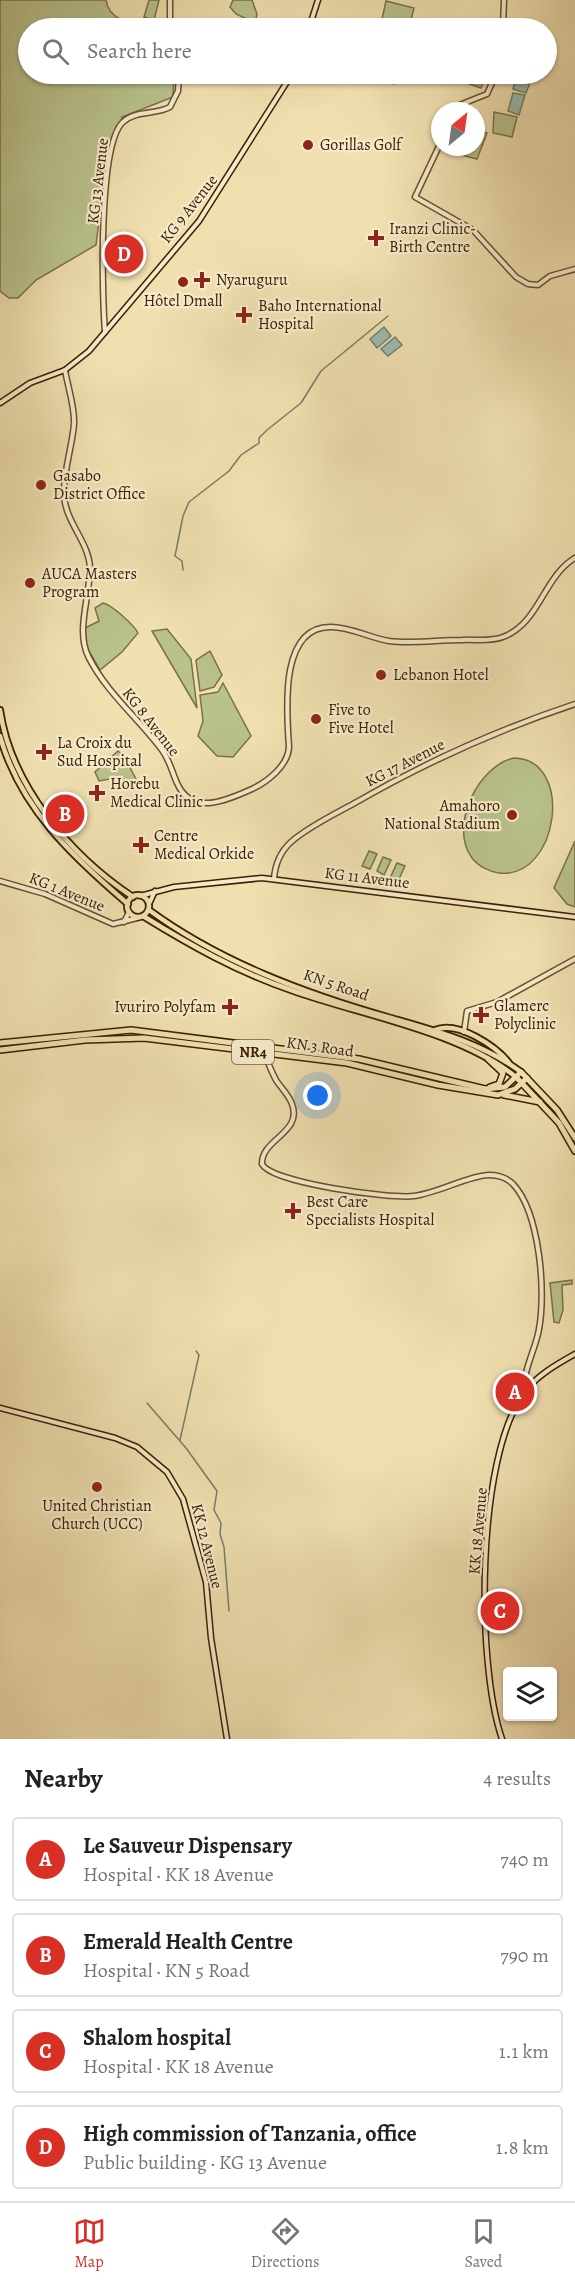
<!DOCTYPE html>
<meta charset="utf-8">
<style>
:root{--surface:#fff;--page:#f2f2f2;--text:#222;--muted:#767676;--line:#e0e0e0;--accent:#d93025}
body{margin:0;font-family:Alegreya,serif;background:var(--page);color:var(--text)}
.controls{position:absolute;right:18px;bottom:18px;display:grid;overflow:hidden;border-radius:6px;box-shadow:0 2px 4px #0004}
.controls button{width:54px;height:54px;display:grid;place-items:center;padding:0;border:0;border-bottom:2px solid var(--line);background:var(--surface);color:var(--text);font:30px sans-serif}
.compass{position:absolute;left:431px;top:102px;width:54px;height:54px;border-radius:50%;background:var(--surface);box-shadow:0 2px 4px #0004;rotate:29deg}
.you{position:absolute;left:318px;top:1096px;width:21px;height:21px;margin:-15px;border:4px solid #fff;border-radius:50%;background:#1a73e8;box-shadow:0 0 0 9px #1a73e833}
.badge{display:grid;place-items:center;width:39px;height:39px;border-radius:50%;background:var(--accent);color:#fff;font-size:20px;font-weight:700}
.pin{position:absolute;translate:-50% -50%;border:3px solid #fff;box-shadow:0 2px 6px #0006}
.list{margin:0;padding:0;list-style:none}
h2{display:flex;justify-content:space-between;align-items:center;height:78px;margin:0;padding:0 24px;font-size:26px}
h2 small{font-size:20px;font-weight:400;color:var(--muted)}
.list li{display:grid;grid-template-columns:39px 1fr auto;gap:18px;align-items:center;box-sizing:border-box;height:84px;margin:0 12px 12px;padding:0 12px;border:2px solid var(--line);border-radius:6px}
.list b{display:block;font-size:22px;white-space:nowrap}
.list p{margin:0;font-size:20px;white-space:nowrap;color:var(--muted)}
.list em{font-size:20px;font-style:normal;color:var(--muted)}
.icon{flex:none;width:33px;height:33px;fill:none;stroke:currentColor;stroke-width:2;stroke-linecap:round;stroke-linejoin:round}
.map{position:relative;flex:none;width:575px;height:1739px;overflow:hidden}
.search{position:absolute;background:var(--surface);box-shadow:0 2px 4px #0004;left:18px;right:18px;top:18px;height:66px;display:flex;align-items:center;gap:15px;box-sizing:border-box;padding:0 21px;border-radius:33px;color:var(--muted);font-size:22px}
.sheet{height:462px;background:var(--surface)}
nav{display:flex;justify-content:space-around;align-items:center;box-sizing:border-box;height:84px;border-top:2px solid var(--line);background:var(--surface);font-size:16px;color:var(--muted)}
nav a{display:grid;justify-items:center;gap:3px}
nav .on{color:var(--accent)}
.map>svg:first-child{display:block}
.green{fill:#b9c28c;stroke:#7a7147;stroke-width:1.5}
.water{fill:#9bbcb1;stroke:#757e6b;stroke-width:1.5}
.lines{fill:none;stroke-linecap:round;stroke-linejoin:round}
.stream{stroke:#757e6b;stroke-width:1.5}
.tertiary-casing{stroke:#68502e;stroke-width:7}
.secondary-casing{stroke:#3b2002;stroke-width:7}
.primary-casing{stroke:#3b2002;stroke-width:8}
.trunk-casing{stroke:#3b2002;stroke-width:8}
.tertiary{stroke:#f5ebcc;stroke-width:4}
.secondary{stroke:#f5ebcc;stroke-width:4}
.primary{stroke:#f0e0b0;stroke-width:4.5}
.trunk{stroke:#f0e0b0;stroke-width:5}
.poi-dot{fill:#8f2418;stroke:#f5ebcc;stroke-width:2}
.labels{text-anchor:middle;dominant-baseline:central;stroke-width:4.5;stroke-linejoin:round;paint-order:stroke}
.shield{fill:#f5ebcc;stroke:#735d3f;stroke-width:1.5}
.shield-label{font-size:15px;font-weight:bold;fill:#3b2002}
.poi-label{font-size:16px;fill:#3b2002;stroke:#f5ebcc;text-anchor:start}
.street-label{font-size:16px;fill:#3b2002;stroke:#f5ebcc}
</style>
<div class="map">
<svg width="575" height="1739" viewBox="0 0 575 1739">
<rect width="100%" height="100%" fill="#f0e0b0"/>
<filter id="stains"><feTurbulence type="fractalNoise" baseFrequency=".00333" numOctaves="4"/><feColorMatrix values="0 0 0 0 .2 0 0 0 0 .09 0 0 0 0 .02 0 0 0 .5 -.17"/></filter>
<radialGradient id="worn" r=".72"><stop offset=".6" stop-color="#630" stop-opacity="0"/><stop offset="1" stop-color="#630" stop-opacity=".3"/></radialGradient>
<!-- green -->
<g class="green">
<path d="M 0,0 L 106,0 C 109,22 134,24 153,28 L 28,28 L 28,74 L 174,74 L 173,97 L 122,117 L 103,189 L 96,245 L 36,280 L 18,298 L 9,298 L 0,291 Z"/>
<path d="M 149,0 L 159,0 L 154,20 L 144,17 Z"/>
<path d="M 233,0 L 252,0 L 257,14 L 255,23 L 236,14 L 230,7 Z"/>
<path d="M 386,1 L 414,8 L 409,28 L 380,28 Z"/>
<path d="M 370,74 L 397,74 L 394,84 L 369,79 Z"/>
<path d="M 463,74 L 486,74 L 481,88 L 461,81 Z"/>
<path d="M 494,112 L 517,117 L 512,137 L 493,133 Z"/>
<path d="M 484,132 L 487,133 L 477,159 L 458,154 L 461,147 L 476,147 L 476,134 L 483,136 Z"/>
<path d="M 103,603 C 112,605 134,625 138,633 L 122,652 L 100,670 L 84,642 L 85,628 L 99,621 L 95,608 Z"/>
<path d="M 167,629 L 191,659 L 197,708 L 152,631 Z"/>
<path d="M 210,651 L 222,675 L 214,687 L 200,691 L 196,660 Z"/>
<path d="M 223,683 L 251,736 L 233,757 L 217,756 L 198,736 L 203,721 L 200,695 L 218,692 Z"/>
<path d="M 118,751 L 124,756 L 138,783 L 125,783 L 121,777 L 99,781 L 95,772 Z"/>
<path d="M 514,758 C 575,759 559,880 499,873 C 490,872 478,866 472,858 C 448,826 479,765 514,758 Z"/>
<path d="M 575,841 L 575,907 L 567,904 L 554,888 Z"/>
<path d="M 369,851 L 377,854 L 370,869 L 362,866 Z"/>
<path d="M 383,857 L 391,860 L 384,875 L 377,871 Z"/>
<path d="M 397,863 L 405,866 L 398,881 L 390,878 Z"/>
<path d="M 572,1280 L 572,1284 L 562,1285 L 563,1310 L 559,1323 L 554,1322 L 550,1283 Z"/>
</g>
<!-- water -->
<g class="water">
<path d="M 517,74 L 533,75 L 526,93 L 513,89 Z"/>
<path d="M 513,93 L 525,95 L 519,115 L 508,111 Z"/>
<path d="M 384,327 L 391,336 L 377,348 L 370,339 Z"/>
<path d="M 395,337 L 402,345 L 388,356 L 381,349 Z"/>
</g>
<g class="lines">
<!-- stream -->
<g class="stream">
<path d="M 183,570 L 182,561 L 175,556 L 183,516 L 189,502 L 229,471 L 241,455 L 259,443 L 259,438 L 267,430 L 301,403 L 321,371 L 388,316"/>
<path d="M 147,1403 L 186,1448 L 217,1491 L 214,1510 L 221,1523 L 220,1534 L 224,1547 L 229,1611"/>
<path d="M 180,1440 L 199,1355 L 196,1351"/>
</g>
<defs>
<g id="tertiary">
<path d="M 170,28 L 170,0"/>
<path d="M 503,28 L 504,0"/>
<path d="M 453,111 L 457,106 L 487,94 L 496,74"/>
<path d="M 440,144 L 415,197 L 473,230 L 516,277 L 528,284 L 538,285 L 550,276 L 575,269"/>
<path d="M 105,332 C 102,295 98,145 123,122 C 136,110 156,115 170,107 L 178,91 L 179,74"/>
<path d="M 65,370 C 68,388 75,407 74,424 C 72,448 63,472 64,496 C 66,523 89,542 90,568 C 90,597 75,632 89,658 C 107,693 139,719 162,750 C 170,761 172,772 177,783 C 192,817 227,800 252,789 C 267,782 288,766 289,747 C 287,714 278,626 331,627 C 351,627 370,638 389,641 C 414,644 437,640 462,640 C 475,639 490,642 503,637 C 540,623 543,577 575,558"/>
<path d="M 274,879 C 275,865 280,852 291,842 C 308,827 333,815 353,804 C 424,763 497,730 575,704"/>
<path d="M 0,881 L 45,894 L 113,924 L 141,917"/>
<path d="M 124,922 L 129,912"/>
<path d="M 464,1032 L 467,1011 L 497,1002 L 575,959"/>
<path d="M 264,1053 C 268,1062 271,1071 276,1080 C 281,1088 289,1095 292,1104 C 303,1133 261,1139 262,1164 C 271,1183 391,1199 414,1196 C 438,1193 470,1175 489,1175 C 499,1175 506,1177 513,1184 C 540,1213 546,1292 539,1329 C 536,1349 522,1371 525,1391"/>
</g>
<g id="secondary">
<path d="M 309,28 L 318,0"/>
<path d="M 0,403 L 30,383 L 65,370 L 89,351 L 199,221 L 292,74"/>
<path d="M 140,896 L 174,887 L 262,878 L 575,917"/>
<path d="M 149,904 L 155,891"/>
<path d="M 0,1408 L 115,1438 L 137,1447 L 167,1472 L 183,1499 L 206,1582 L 211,1638 L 227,1739"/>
<path d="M 502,1739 C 476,1663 476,1459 524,1393 C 536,1376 557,1364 575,1354"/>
</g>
<g id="primary">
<path d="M 0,710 C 11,786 71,856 133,897"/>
<path d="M 0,736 C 20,808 73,857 128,904"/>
<circle cx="138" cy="906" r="11"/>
<path d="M 149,910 C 220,962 306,994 391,1018 C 436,1031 482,1043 521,1072"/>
<path d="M 143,916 C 190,945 238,972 291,990 C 360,1015 460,1031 517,1078"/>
<path d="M 435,1030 C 457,1020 496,1046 509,1063"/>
</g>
<g id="trunk">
<path d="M 0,1043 L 131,1030 L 359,1059 L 485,1089 L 505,1087 L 521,1072 L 557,1110 L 575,1138"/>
<path d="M 0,1050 L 85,1040 L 144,1038 L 347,1063 L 438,1085 L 498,1095 L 515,1089 L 527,1078"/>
<path d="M 488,1059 L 503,1073 L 499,1084 L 490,1087"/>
<path d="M 517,1078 L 559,1123 L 575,1151"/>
<path d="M 504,1095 L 540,1102"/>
</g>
</defs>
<!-- tertiary casing -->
<use href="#tertiary" class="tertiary-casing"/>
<!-- secondary casing -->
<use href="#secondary" class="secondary-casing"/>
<!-- primary casing -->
<use href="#primary" class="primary-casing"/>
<!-- trunk casing -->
<use href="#trunk" class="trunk-casing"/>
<!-- tertiary -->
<use href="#tertiary" class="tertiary"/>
<!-- secondary -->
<use href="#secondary" class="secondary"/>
<!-- primary -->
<use href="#primary" class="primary"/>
<!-- trunk -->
<use href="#trunk" class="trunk"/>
</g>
<!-- markers -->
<g class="poi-dot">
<circle cx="308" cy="145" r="6"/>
<path d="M373 229h6v6h6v6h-6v6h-6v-6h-6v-6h6z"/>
<path d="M199 271h6v6h6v6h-6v6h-6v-6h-6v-6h6z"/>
<circle cx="183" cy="282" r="6"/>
<path d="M241 306h6v6h6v6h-6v6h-6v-6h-6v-6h6z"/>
<circle cx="41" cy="485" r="6"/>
<circle cx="30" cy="583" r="6"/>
<circle cx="381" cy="675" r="6"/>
<circle cx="316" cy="719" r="6"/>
<path d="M41 743h6v6h6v6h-6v6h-6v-6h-6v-6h6z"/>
<path d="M94 784h6v6h6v6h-6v6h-6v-6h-6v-6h6z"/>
<circle cx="512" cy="815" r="6"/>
<path d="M138 836h6v6h6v6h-6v6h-6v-6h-6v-6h6z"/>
<path d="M227 998h6v6h6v6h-6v6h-6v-6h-6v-6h6z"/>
<path d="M478 1006h6v6h6v6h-6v6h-6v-6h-6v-6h6z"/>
<path d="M290 1202h6v6h6v6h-6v6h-6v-6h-6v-6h6z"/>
<circle cx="97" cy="1487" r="6"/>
</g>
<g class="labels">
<!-- shield labels -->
<rect class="shield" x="232" y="1040" width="42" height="24" rx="4.5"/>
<g class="shield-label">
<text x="253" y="1052">NR4</text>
</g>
<!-- poi labels -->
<g class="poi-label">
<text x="320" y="145">Gorillas Golf</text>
<text x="389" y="229">Iranzi Clinic-<tspan x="389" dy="18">Birth Centre</tspan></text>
<text x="216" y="280">Nyaruguru</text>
<text x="183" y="301" text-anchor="middle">Hôtel Dmall</text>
<text x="258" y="306">Baho International<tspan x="258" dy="18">Hospital</tspan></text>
<text x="53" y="476">Gasabo<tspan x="53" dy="18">District Office</tspan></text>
<text x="42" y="574">AUCA Masters<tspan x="42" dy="18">Program</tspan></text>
<text x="393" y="675">Lebanon Hotel</text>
<text x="328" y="710">Five to<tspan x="328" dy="18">Five Hotel</tspan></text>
<text x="57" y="743">La Croix du<tspan x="57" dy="18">Sud Hospital</tspan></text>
<text x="110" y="784">Horebu<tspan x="110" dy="18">Medical Clinic</tspan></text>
<text x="500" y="806" text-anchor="end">Amahoro<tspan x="500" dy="18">National Stadium</tspan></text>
<text x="154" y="836">Centre<tspan x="154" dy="18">Medical Orkide</tspan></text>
<text x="494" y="1006">Glamerc<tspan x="494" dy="18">Polyclinic</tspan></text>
<text x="216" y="1007" text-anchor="end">Ivuriro Polyfam</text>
<text x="306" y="1202">Best Care<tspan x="306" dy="18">Specialists Hospital</tspan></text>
<text x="97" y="1506" text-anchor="middle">United Christian<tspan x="97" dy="18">Church (UCC)</tspan></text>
</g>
<!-- street labels -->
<g class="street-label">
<text transform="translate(98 181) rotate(-83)">KG 13 Avenue</text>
<text transform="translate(189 209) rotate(-52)">KG 9 Avenue</text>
<text transform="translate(151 722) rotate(52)">KG 8 Avenue</text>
<text transform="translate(405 763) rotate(-27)">KG 17 Avenue</text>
<text transform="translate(367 878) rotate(7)">KG 11 Avenue</text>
<text transform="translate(67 892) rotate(22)">KG 1 Avenue</text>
<text transform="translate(336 985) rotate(19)">KN 5 Road</text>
<text transform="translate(320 1047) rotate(8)">KN 3 Road</text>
<text transform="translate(478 1531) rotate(-85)">KK 18 Avenue</text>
<text transform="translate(207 1546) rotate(76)">KK 12 Avenue</text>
</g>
</g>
<rect width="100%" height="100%" filter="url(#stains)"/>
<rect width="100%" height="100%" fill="url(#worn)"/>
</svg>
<div class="controls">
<button><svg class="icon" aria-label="layers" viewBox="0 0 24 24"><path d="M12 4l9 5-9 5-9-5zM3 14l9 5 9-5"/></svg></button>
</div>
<svg class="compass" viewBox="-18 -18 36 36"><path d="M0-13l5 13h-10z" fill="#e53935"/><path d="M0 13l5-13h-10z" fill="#767676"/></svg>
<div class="you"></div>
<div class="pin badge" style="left:515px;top:1392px">A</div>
<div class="pin badge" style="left:65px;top:814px">B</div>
<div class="pin badge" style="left:500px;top:1611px">C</div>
<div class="pin badge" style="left:124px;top:254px">D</div>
<div class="search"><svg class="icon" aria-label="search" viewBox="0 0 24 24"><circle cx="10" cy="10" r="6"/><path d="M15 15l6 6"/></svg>Search here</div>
</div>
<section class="sheet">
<h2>Nearby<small>4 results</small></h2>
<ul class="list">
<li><span class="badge">A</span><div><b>Le Sauveur Dispensary</b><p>Hospital · KK 18 Avenue</p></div><em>740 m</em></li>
<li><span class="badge">B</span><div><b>Emerald Health Centre</b><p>Hospital · KN 5 Road</p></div><em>790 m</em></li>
<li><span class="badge">C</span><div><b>Shalom hospital</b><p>Hospital · KK 18 Avenue</p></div><em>1.1 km</em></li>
<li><span class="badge">D</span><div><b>High commission of Tanzania, office</b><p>Public building · KG 13 Avenue</p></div><em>1.8 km</em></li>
</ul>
</section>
<nav>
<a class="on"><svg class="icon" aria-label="map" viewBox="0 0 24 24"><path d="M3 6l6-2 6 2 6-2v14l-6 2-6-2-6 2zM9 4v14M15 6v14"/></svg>Map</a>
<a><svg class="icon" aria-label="directions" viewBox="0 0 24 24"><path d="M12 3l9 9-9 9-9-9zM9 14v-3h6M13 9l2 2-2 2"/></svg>Directions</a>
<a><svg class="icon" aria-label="saved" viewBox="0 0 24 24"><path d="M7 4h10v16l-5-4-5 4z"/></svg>Saved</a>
</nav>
